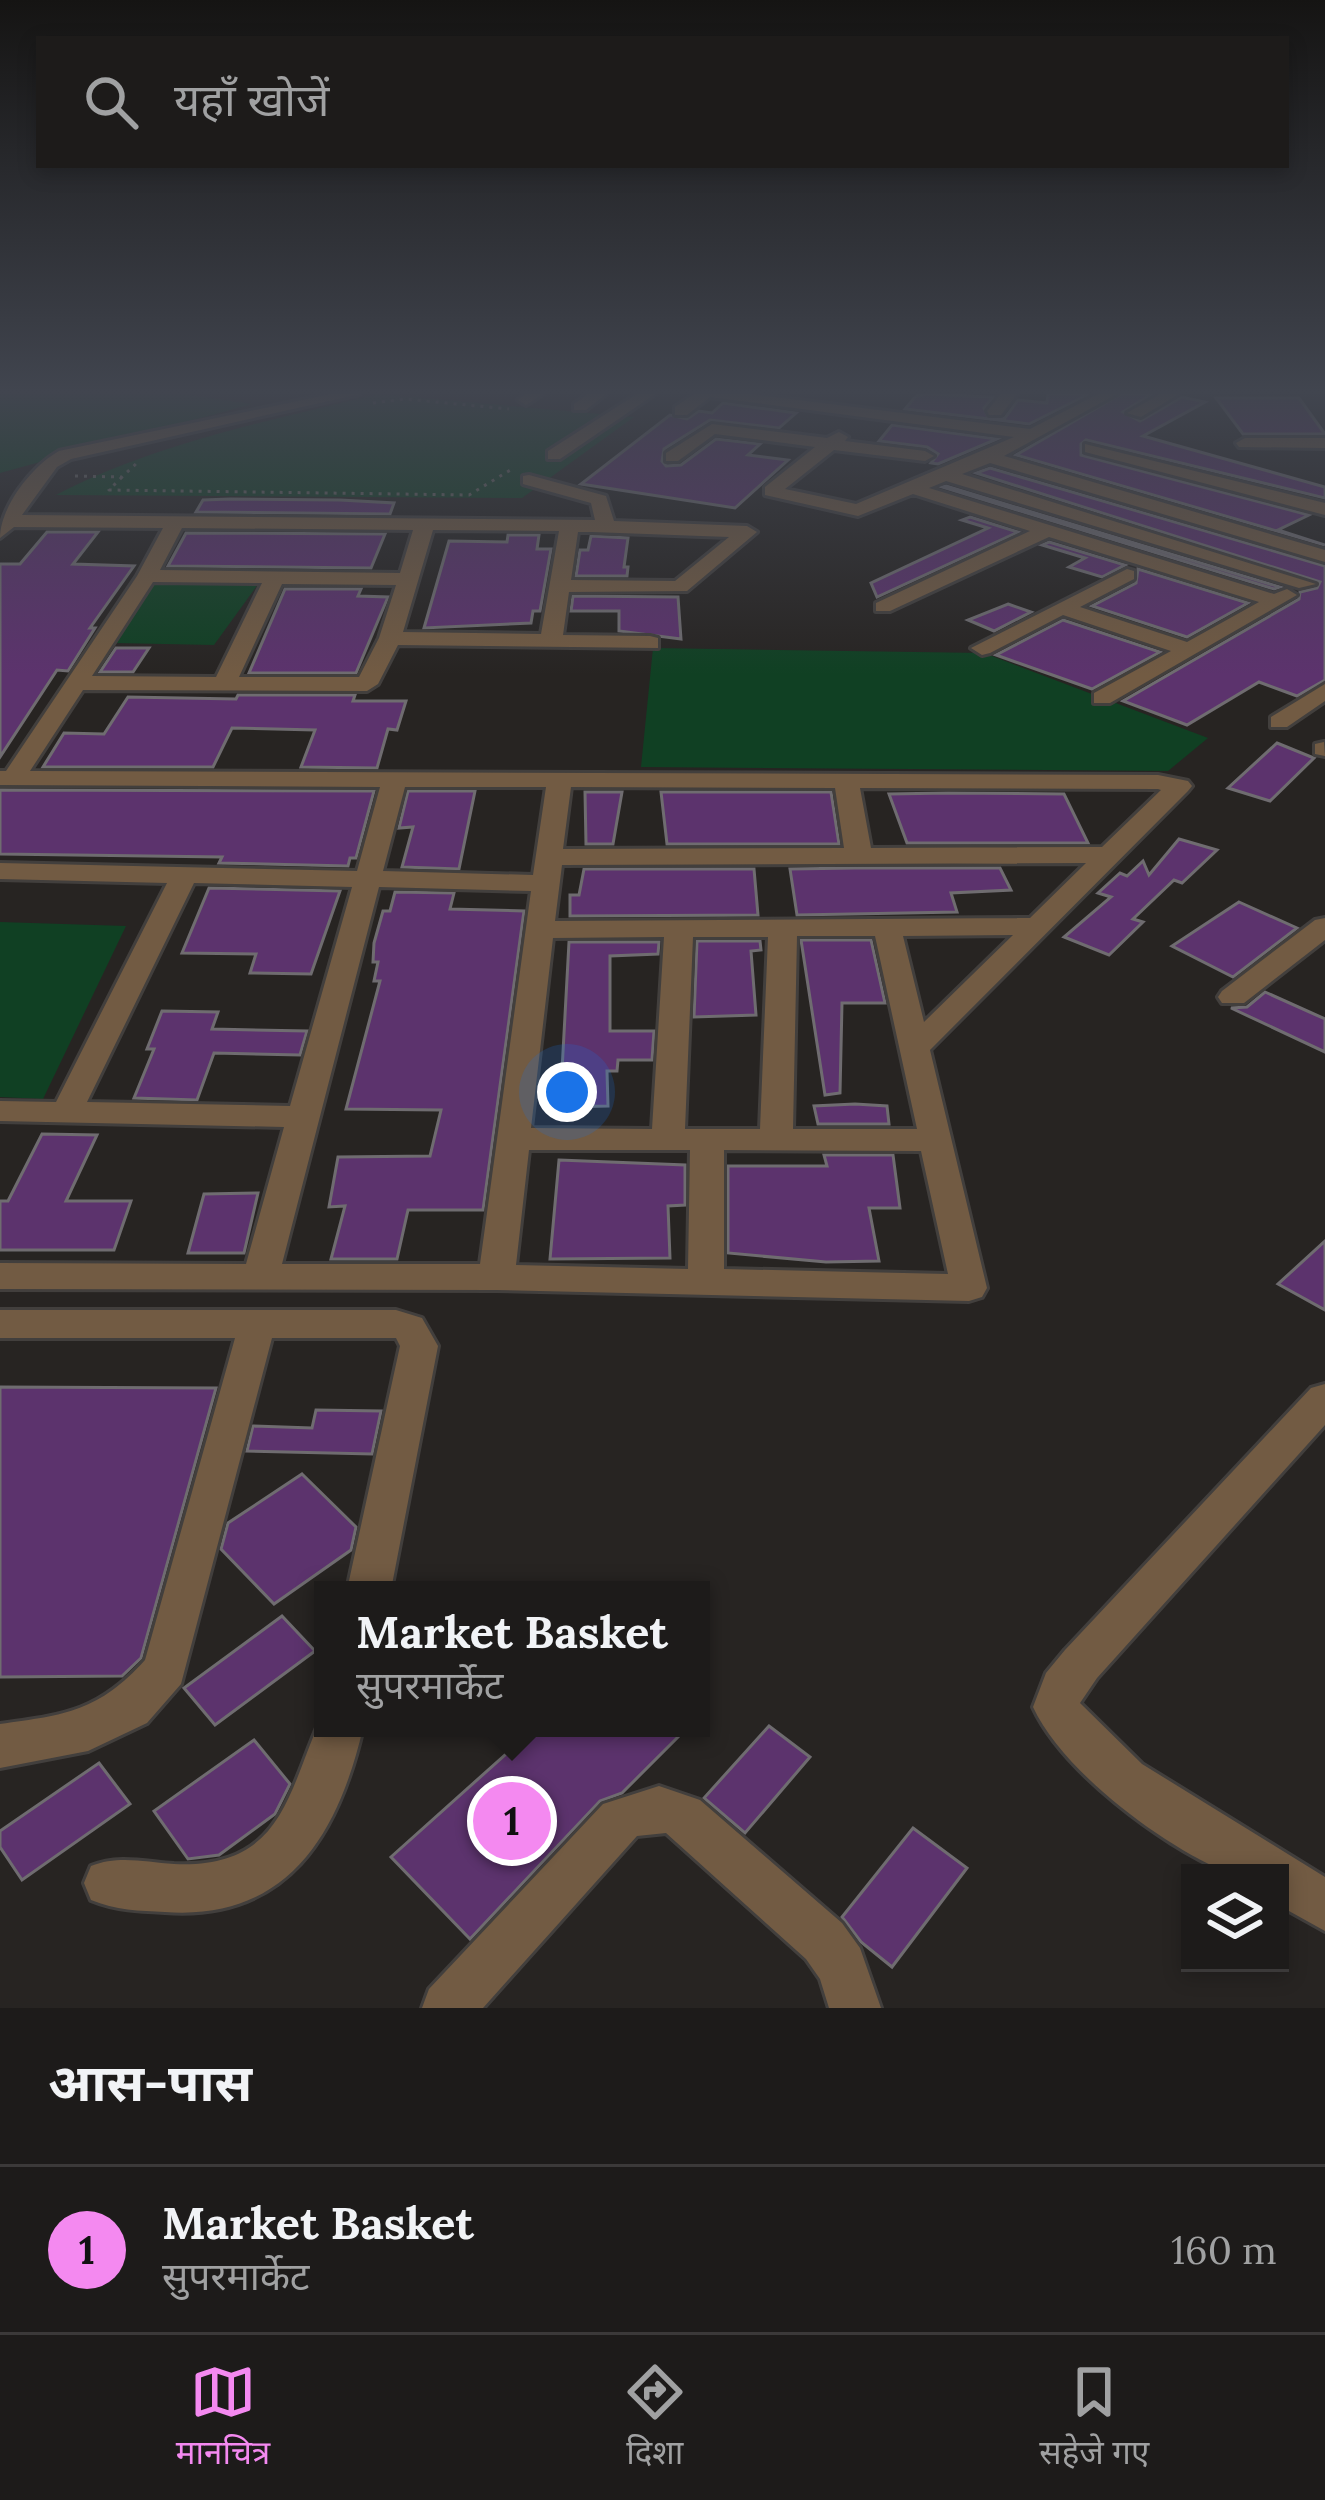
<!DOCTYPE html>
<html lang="hi">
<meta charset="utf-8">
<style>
:root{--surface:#1d1b1a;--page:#2a2827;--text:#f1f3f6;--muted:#a0a1a2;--line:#3b3939;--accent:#f489f0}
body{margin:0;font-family:Lora,"Noto Sans Devanagari",serif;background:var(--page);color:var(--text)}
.controls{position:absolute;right:36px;bottom:36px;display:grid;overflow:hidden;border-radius:0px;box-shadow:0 6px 18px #0003}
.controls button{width:108px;height:108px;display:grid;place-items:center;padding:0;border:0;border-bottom:3px solid var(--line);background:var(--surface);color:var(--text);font:60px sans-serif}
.you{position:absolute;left:567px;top:1092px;width:42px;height:42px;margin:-30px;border:9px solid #fff;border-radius:50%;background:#1a73e8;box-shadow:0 0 0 18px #1a73e833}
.badge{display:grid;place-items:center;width:78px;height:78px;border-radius:50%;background:var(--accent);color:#111;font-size:39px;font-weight:700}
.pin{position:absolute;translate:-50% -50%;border:6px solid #fff;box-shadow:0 3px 12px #0006}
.popup{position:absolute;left:314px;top:1581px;width:396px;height:156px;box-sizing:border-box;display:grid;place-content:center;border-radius:0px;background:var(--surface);filter:drop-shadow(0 3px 9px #0005);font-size:39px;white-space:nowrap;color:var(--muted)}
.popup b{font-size:45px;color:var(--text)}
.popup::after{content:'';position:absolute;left:50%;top:100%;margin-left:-24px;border:24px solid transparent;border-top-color:var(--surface)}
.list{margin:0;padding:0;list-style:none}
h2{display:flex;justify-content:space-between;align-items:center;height:156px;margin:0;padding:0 48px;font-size:51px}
h2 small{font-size:39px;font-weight:400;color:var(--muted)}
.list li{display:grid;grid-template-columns:78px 1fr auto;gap:36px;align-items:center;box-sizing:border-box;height:168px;padding:0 48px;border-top:3px solid var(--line)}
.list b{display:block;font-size:45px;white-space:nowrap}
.list p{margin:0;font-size:39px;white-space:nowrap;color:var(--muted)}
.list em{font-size:39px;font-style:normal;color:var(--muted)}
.icon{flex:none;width:66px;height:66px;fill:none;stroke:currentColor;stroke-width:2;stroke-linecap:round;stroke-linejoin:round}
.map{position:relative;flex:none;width:1325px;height:2008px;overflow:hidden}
.search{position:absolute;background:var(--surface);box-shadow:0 6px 18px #0003;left:36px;right:36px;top:36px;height:132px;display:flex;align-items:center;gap:30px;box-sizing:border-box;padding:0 42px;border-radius:0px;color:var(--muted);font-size:45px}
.sheet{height:324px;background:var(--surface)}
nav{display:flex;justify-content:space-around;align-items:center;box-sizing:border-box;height:168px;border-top:3px solid var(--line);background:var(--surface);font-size:33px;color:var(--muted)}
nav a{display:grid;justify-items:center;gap:6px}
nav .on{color:var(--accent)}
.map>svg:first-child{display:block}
.green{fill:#104023}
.building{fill:#5c336d;stroke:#6f6c70;stroke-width:3}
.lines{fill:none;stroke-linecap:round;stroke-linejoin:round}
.minor-casing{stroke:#423f3d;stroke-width:6}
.path{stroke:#696765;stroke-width:3;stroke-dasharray:3 6;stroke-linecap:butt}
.minor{fill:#725b43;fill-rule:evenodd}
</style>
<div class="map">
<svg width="1325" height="2008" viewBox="0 0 1325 2008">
<rect width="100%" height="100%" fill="#272422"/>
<!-- green -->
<g class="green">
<path d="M 0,394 L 183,394 L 252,404 L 0,473 Z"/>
<path d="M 378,394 L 634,417 L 522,498 L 56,495 C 155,443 269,421 378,394 Z"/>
<path d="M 150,579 L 261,580 L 214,645 L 114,643 Z"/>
<path d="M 653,648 L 984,653 L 1208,738 L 1168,771 L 641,767 Z"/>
<path d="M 0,922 L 126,926 L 43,1099 L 0,1097 Z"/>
</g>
<!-- building -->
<g class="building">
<path d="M 928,394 L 993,397 L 984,408 L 989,419 L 905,409 L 916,396 Z"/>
<path d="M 1048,394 L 1089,394 L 1029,424 L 990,419 L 1005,418 L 1018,400 L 1047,403 Z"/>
<path d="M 1121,394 L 1152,394 L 1123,412 L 1140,421 L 1182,397 L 1205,402 L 1143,436 L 1325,487 L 1325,498 L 1086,440 L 1081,444 L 1081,455 L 1309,515 L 1278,530 L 1325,545 L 1016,455 Z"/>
<path d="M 1216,398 L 1299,398 L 1325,434 L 1243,434 Z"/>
<path d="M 723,403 L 796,413 L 779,428 L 710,420 L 664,449 L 662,461 L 666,466 L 681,465 L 716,439 L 760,444 L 748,455 L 788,460 L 735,508 L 581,484 L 670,415 L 687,419 L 699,411 L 712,413 Z"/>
<path d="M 892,425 L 997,439 L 938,464 L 931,463 L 938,454 L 927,447 L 879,441 Z"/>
<path d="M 990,468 L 1325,566 L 1325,680 L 1297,696 L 1259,682 L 1187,725 L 1123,701 L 1299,599 L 1300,592 L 1317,588 L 1320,582 L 976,473 Z"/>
<path d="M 946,486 L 1280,587 L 1274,589 L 942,487 Z"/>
<path d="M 230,499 L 340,500 L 394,503 L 390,514 L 196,512 L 203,500 Z"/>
<path d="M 970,517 L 1018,532 L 877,597 L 871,583 L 988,528 L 962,520 Z"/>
<path d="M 47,532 L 98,532 L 73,564 L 134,566 L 90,628 L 95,628 L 68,671 L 57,670 L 0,757 L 0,564 L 20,564 Z"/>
<path d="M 186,533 L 385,534 L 371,568 L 168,566 Z"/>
<path d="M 508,535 L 539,535 L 537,549 L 551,549 L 540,611 L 533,611 L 531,623 L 424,628 L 449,541 L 507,542 Z"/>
<path d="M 591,536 L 628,538 L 624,567 L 628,567 L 627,576 L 576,576 L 580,550 L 588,550 Z"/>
<path d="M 1049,542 L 1125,565 L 1102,577 L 1069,567 L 1085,558 L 1042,545 Z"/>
<path d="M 1138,569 L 1248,603 L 1187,637 L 1092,606 L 1136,583 Z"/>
<path d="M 285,589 L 361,589 L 358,596 L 388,597 L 356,673 L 249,673 Z"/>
<path d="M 573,596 L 678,597 L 681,639 L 619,631 L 619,611 L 571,611 Z"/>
<path d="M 1008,604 L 1031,612 L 994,631 L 968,620 Z"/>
<path d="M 1063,620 L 1160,652 L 1092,689 L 996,655 Z"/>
<path d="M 116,648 L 149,648 L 133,672 L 100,672 Z"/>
<path d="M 238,695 L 355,695 L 353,701 L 406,701 L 397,730 L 388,729 L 377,768 L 301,767 L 315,730 L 232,728 L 213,767 L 43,767 L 64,733 L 104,734 L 128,697 L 236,699 Z"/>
<path d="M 1277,743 L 1314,758 L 1270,801 L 1228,788 Z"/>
<path d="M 0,790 L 374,791 L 356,858 L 350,858 L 348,866 L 219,863 L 222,857 L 0,854 Z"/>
<path d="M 408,791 L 475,791 L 459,869 L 402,867 L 413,827 L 399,828 Z"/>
<path d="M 585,792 L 622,792 L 613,844 L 586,844 Z"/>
<path d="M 661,792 L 831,792 L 839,844 L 667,844 Z"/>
<path d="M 948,793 L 1064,794 L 1088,843 L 907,843 L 889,794 Z"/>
<path d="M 1179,839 L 1217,850 L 1182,883 L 1174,880 L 1133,919 L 1143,922 L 1109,955 L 1064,937 L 1111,897 L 1098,893 L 1120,873 L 1127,876 L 1143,861 L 1149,875 Z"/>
<path d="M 855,868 L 1000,868 L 1011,890 L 951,893 L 957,912 L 797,915 L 790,869 Z"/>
<path d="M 584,869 L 754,869 L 758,915 L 570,916 L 570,895 L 579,895 Z"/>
<path d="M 209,888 L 340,891 L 311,974 L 250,973 L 256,954 L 182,953 Z"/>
<path d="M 395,892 L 454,893 L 450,909 L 524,911 L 483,1210 L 408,1210 L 397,1259 L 331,1259 L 345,1206 L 329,1207 L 338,1157 L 430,1156 L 441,1110 L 346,1109 L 380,981 L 374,981 L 378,962 L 373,962 L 374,943 L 383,911 L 390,911 Z"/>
<path d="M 1239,902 L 1297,928 L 1233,977 L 1172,946 Z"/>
<path d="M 801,940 L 871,940 L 885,1003 L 842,1003 L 840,1093 L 825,1095 Z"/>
<path d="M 697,941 L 760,941 L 761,950 L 751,951 L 756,1015 L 694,1017 Z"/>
<path d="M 569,942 L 659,942 L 658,954 L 610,956 L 610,1031 L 654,1031 L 652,1060 L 618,1060 L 617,1071 L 607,1071 L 608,1106 L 560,1107 Z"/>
<path d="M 1265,992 L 1325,1019 L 1325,1052 L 1231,1008 L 1247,1007 Z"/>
<path d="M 162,1011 L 218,1012 L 212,1029 L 307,1031 L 300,1055 L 214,1053 L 197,1100 L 134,1098 L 154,1049 L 147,1049 Z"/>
<path d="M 855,1104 L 887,1106 L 889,1124 L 818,1124 L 814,1106 Z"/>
<path d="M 42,1134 L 97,1135 L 66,1201 L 131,1201 L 114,1250 L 0,1250 L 0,1201 L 8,1201 Z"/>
<path d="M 824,1155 L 893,1155 L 900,1208 L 869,1208 L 879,1261 L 826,1262 L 728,1253 L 728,1166 L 827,1166 Z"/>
<path d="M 559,1160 L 685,1165 L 685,1205 L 668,1206 L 670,1258 L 550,1259 Z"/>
<path d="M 258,1193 L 244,1253 L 188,1253 L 204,1194 Z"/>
<path d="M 1325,1241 L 1325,1310 L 1278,1284 Z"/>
<path d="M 0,1387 L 216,1388 L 141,1658 L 122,1676 L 0,1677 Z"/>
<path d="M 316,1410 L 381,1411 L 372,1454 L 247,1451 L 253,1426 L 312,1428 Z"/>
<path d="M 302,1474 L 356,1527 L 351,1550 L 274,1604 L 221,1549 L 228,1523 Z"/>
<path d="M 282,1616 L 315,1651 L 215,1725 L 184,1688 Z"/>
<path d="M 769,1726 L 810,1757 L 745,1833 L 704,1798 Z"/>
<path d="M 535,1728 L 687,1728 L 622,1793 L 600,1801 L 470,1939 L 391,1857 Z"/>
<path d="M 254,1740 L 290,1784 L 275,1814 L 219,1855 L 188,1859 L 154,1811 Z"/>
<path d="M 99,1763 L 130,1804 L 22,1880 L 0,1847 L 0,1831 Z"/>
<path d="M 913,1828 L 967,1868 L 892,1967 L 861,1942 L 842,1917 Z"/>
</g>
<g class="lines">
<defs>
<g id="minor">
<path d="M 331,394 L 360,394 L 71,459 L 57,467 L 22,515 L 595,520 L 591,503 L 523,484 L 523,476 L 529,475 L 606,496 L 614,521 L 747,526 L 757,532 L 687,591 L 569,592 L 563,635 L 650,636 L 658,638 L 658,648 L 398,645 L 378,684 L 367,691 L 83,690 L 30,771 L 1158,775 L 1188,781 L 1192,786 L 1188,791 L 930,1050 L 987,1288 L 982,1297 L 969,1301 L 496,1290 L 0,1289 L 0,1263 L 246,1264 L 284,1127 L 0,1121 L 0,1101 L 56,1102 L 167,883 L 0,879 L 0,863 L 357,871 L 380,787 L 0,785 L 0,771 L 6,771 L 137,576 L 163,528 L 14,527 L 0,538 C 0,507 32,466 59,451 ZM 182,528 L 413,530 L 400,573 L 160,570 ZM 433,530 L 559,531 L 541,634 L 403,632 ZM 578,532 L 592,532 L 729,537 L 675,581 L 571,580 ZM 153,582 L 262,583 L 216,677 L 92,676 ZM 282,584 L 396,585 L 379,638 L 359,677 L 239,677 ZM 405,787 L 546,787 L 533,875 L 383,871 ZM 571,787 L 835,788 L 844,848 L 563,849 ZM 860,788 L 1158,789 L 1161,790 L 1102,847 L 871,848 ZM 1086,863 L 1030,918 L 555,921 L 562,865 ZM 194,883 L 352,887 L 290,1106 L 87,1102 ZM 379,887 L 531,891 L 480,1264 L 282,1264 ZM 1013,935 L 924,1022 L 903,936 ZM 797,936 L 875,936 L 917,1129 L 793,1129 ZM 664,937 L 652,1129 L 531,1128 L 553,938 ZM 693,937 L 768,937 L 760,1129 L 685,1129 ZM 529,1150 L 690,1150 L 688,1269 L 516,1265 ZM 724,1150 L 921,1151 L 948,1274 L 724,1269 Z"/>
<path d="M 525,394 L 543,394 L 526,405 L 518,400 Z"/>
<path d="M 588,394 L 606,394 L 586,410 L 574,410 L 574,404 Z"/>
<path d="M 637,394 L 655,394 L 560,459 L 548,459 L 548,451 Z"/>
<path d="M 694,394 L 750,394 L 1030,429 L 1098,394 L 1117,394 L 1004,456 L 1325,550 L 1325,562 L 990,463 L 962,474 L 1316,584 L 1299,588 L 946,481 L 929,488 L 1274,594 L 1287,589 L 1297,595 L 1110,703 L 1094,703 L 1094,693 L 1171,651 L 1063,615 L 990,653 L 982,655 L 971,648 L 1127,569 L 1134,571 L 1134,579 L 1080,607 L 1187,642 L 1259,602 L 1049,537 L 890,611 L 876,611 L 876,603 L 1030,531 L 913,494 L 858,516 L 765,495 L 765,487 L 815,447 L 715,434 L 678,461 L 666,461 L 666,453 L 712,424 L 827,438 L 839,432 L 848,437 L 845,441 L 925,451 L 934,456 L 925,461 L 834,450 L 785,489 L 856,504 L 1014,437 L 710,397 L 687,415 L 675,415 L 675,407 Z"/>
<path d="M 1001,394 L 1017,394 L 1001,415 L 989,415 L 987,411 Z"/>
<path d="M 1160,394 L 1179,394 L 1141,417 L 1127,413 Z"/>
<path d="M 1245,438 L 1325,438 L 1325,448 L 1239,447 L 1236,443 Z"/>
<path d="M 1085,444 L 1325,503 L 1325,515 L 1085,452 Z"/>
<path d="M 1325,684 L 1325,701 L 1287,727 L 1271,727 L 1271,717 Z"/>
<path d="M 1324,742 L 1325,756 L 1315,754 L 1315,744 Z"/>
<path d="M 1325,918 L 1325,940 L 1244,1003 L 1222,1003 L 1218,997 L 1222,991 L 1315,920 Z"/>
<path d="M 0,1310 L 396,1310 L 422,1318 L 438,1346 L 391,1590 L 347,1590 L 400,1346 L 396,1338 L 272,1338 L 181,1684 L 147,1723 L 88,1751 L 0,1768 L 0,1724 C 66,1715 99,1711 145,1660 L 235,1338 L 0,1338 Z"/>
<path d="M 1325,1384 L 1325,1425 L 1097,1678 L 1080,1703 L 1142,1764 L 1325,1877 L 1325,1931 L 1280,1906 L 1280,1873 C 1263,1873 1239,1877 1224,1871 C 1160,1844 1062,1770 1033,1707 L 1046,1673 L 1065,1650 L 1311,1388 Z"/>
<path d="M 323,1714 L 323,1728 L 363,1728 C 338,1835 287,1921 165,1912 C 140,1911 115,1910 91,1900 L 84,1883 L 91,1866 C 118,1855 145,1862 174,1864 C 284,1869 287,1792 323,1714 Z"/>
<path d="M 659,1786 L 700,1800 L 842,1923 L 860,1948 L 881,2008 L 829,2008 L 820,1979 L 806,1959 L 666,1833 L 637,1836 L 483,2008 L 422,2008 L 429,1989 L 603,1804 Z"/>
</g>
</defs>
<!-- minor casing -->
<use href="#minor" class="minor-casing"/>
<!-- path -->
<g class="path">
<path d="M 373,403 L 405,399 L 509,409"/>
<path d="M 75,476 L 122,477 L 139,461"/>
<path d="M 122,477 L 109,490 L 469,495 L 512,469"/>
</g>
<!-- minor -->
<use href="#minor" class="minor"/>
</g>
<!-- sky -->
<linearGradient id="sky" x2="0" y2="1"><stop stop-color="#151413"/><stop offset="0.58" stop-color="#41454f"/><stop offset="1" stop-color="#41454f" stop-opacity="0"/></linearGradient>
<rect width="1325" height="675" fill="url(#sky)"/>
</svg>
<div class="controls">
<button><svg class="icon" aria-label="layers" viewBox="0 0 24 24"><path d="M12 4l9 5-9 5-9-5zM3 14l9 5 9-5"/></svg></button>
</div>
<div class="you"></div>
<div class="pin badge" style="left:512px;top:1821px">1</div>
<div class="popup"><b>Market Basket</b>सुपरमार्केट</div>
<div class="search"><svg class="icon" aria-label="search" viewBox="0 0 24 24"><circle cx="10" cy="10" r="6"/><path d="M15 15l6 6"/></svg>यहाँ खोजें</div>
</div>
<section class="sheet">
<h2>आस-पास<small></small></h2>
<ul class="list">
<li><span class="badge">1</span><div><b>Market Basket</b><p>सुपरमार्केट</p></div><em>160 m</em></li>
</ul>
</section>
<nav>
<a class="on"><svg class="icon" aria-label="map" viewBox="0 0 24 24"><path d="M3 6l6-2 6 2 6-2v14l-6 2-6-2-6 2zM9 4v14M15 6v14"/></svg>मानचित्र</a>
<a><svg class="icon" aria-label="directions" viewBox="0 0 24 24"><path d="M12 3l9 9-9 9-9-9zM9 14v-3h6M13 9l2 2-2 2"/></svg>दिशा</a>
<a><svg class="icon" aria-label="saved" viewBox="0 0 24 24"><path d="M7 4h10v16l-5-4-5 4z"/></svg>सहेजे गए</a>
</nav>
